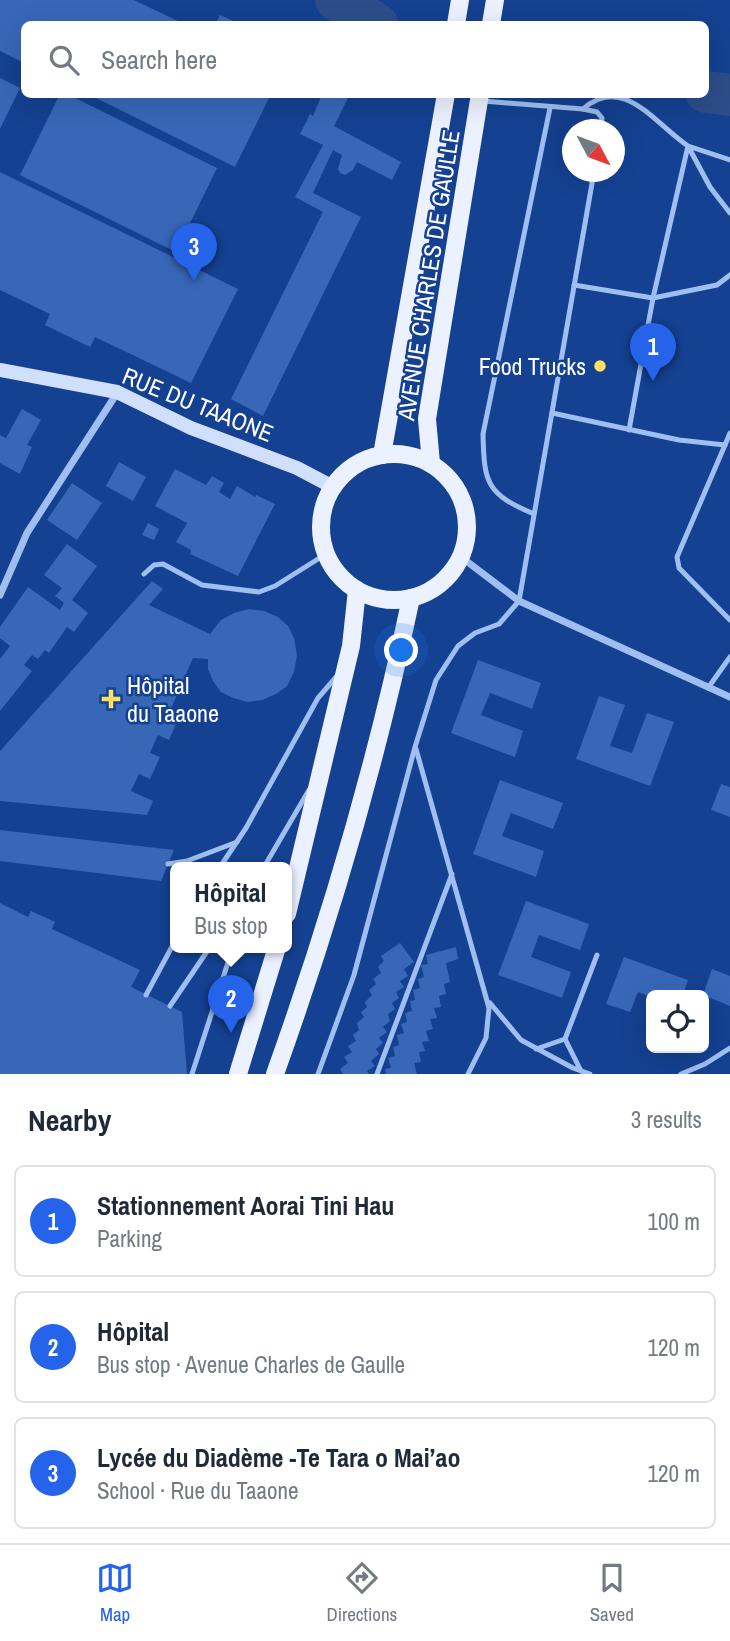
<!DOCTYPE html>
<meta charset="utf-8">
<style>
:root{--surface:#fff;--page:#f2f2f3;--text:#1f2937;--muted:#747a83;--line:#e0e1e3;--accent:#2563eb}
body{margin:0;font-family:"Archivo Narrow",sans-serif;background:var(--page);color:var(--text)}
.controls{position:absolute;right:21px;bottom:21px;display:grid;overflow:hidden;border-radius:10px;box-shadow:0 7px 28px #0002}
.controls button{width:63px;height:63px;display:grid;place-items:center;padding:0;border:0;border-bottom:2px solid var(--line);background:var(--surface);color:var(--text);font:35px sans-serif}
.compass{position:absolute;left:562px;top:119px;width:63px;height:63px;border-radius:50%;background:var(--surface);box-shadow:0 7px 28px #0002;rotate:131deg}
.you{position:absolute;left:402px;top:651px;width:24px;height:24px;margin:-18px;border:5px solid #fff;border-radius:50%;background:#1a73e8;box-shadow:0 0 0 10px #1a73e833}
.badge{display:grid;place-items:center;width:46px;height:46px;border-radius:50%;background:var(--accent);color:#fff;font-size:23px;font-weight:700}
.pin{position:absolute;translate:-50% -58px;filter:drop-shadow(0 2px 4px #0008)}
.pin::after{content:'';position:absolute;top:37px;width:24px;height:21px;background:inherit;clip-path:polygon(0 0,100% 0,50% 100%)}
.popup{position:absolute;left:170px;top:862px;width:122px;height:91px;box-sizing:border-box;display:grid;place-content:center;border-radius:10px;background:var(--surface);filter:drop-shadow(0 2px 5px #0005);font-size:23px;white-space:nowrap;color:var(--muted)}
.popup b{font-size:26px;color:var(--text)}
.popup::after{content:'';position:absolute;left:50%;top:100%;margin-left:-14px;border:14px solid transparent;border-top-color:var(--surface)}
.list{margin:0;padding:0;list-style:none}
h2{display:flex;justify-content:space-between;align-items:center;height:91px;margin:0;padding:0 28px;font-size:30px}
h2 small{font-size:23px;font-weight:400;color:var(--muted)}
.list li{display:grid;grid-template-columns:46px 1fr auto;gap:21px;align-items:center;box-sizing:border-box;height:112px;margin:0 14px 14px;padding:0 14px;border:2px solid var(--line);border-radius:10px}
.list b{display:block;font-size:26px;white-space:nowrap}
.list p{margin:0;font-size:23px;white-space:nowrap;color:var(--muted)}
.list em{font-size:23px;font-style:normal;color:var(--muted)}
.icon{flex:none;width:38px;height:38px;fill:none;stroke:currentColor;stroke-width:2;stroke-linecap:round;stroke-linejoin:round}
.map{position:relative;flex:none;width:730px;height:1074px;overflow:hidden}
.search{position:absolute;background:var(--surface);box-shadow:0 7px 28px #0002;left:21px;right:21px;top:21px;height:77px;display:flex;align-items:center;gap:18px;box-sizing:border-box;padding:0 24px;border-radius:10px;color:var(--muted);font-size:26px}
.sheet{height:469px;background:var(--surface)}
nav{display:flex;justify-content:space-around;align-items:center;box-sizing:border-box;height:98px;border-top:2px solid var(--line);background:var(--surface);font-size:19px;color:var(--muted)}
nav a{display:grid;justify-items:center;gap:4px}
nav .on{color:var(--accent)}
.map>svg:first-child{display:block}
.lines{fill:none;stroke-linecap:round;stroke-linejoin:round}
.river{stroke:#2c4d89;stroke-width:42}
.building{fill:#3867b8}
.lane{stroke:#a0bff1;stroke-width:5}
.street{stroke:#a0bff1;stroke-width:7}
.secondary{stroke:#cfdffc;stroke-width:14}
.primary{stroke:#ebf1ff;stroke-width:18}
.poi-dot{fill:#ffde61;stroke:#144191;stroke-width:2.5}
.labels{text-anchor:middle;dominant-baseline:central;stroke-width:5;stroke-linejoin:round;paint-order:stroke}
.street-label{font-size:24px;fill:#fff;stroke:#144191}
.poi-label{font-size:24px;fill:#fff;stroke:#144191;text-anchor:end}
</style>
<div class="map">
<svg width="730" height="1074" viewBox="0 0 730 1074">
<rect width="100%" height="100%" fill="#144191"/>
<g class="lines">
<!-- river -->
<g class="river">
<path d="M 336,0 L 377,24"/>
<path d="M 706,92 L 730,95"/>
</g>
</g>
<!-- building -->
<g class="building">
<path d="M 0,0 L 134,0 L 184,24 L 24,24 L 24,63 L 0,51 Z"/>
<path d="M 220,15 L 240,24 L 215,24 Z"/>
<path d="M 0,78 L 20,88 L 0,129 Z"/>
<path d="M 60,94 L 67,94 L 217,168 L 176,252 L 20,175 Z"/>
<path d="M 88,94 L 271,94 L 235,167 Z"/>
<path d="M 322,94 L 350,94 L 334,126 L 401,162 L 392,180 L 357,162 L 353,170 L 345,175 L 340,173 L 338,169 L 342,155 L 333,150 L 313,193 L 361,217 L 263,416 L 231,399 L 323,212 L 295,197 L 323,145 L 300,134 L 310,114 L 313,116 Z"/>
<path d="M 0,172 L 238,289 L 191,383 L 95,337 L 90,347 L 45,325 L 50,314 L 0,290 Z"/>
<path d="M 22,409 L 41,420 L 27,445 L 32,447 L 20,474 L 0,463 L 0,435 L 6,438 Z"/>
<path d="M 119,462 L 146,477 L 133,501 L 106,486 Z"/>
<path d="M 175,469 L 206,485 L 212,476 L 224,483 L 219,492 L 230,499 L 237,486 L 255,497 L 256,495 L 275,504 L 238,576 L 190,554 L 191,550 L 176,542 L 187,523 L 155,506 Z"/>
<path d="M 72,483 L 102,503 L 77,540 L 47,520 Z"/>
<path d="M 148,523 L 159,529 L 154,540 L 142,535 Z"/>
<path d="M 67,544 L 97,566 L 72,600 L 88,613 L 74,632 L 67,627 L 49,653 L 45,650 L 38,659 L 32,655 L 24,665 L 32,671 L 0,711 L 0,659 L 10,646 L 0,638 L 0,627 L 28,587 L 60,610 L 64,603 L 55,596 L 62,588 L 44,575 Z"/>
<path d="M 152,581 L 163,589 L 149,605 L 210,634 L 221,620 L 234,613 L 249,609 L 264,611 L 278,617 L 288,626 L 294,638 L 297,656 L 294,672 L 287,686 L 276,694 L 262,700 L 248,702 L 233,698 L 221,692 L 213,681 L 208,669 L 208,659 L 193,658 L 169,713 L 179,717 L 169,740 L 158,735 L 150,753 L 160,757 L 150,779 L 139,774 L 131,791 L 153,801 L 147,815 L 0,801 L 0,751 Z"/>
<path d="M 478,660 L 541,683 L 532,709 L 490,693 L 481,715 L 523,731 L 515,757 L 451,733 Z"/>
<path d="M 599,696 L 625,705 L 610,746 L 632,753 L 647,713 L 674,722 L 650,786 L 576,759 Z"/>
<path d="M 500,780 L 563,803 L 553,829 L 511,813 L 502,836 L 544,851 L 536,877 L 473,854 Z"/>
<path d="M 721,784 L 730,787 L 730,817 L 711,810 Z"/>
<path d="M 0,830 L 174,850 L 161,881 L 0,861 Z"/>
<path d="M 526,901 L 589,924 L 580,950 L 539,935 L 531,957 L 571,972 L 562,998 L 498,975 Z"/>
<path d="M 0,903 L 28,917 L 31,911 L 55,922 L 52,929 L 140,970 L 131,987 L 182,1012 L 187,1074 L 0,1074 Z"/>
<path d="M 400,943 L 414,962 L 404,969 L 408,976 L 400,981 L 404,987 L 396,992 L 399,998 L 392,1003 L 395,1009 L 388,1014 L 390,1021 L 383,1027 L 387,1032 L 379,1038 L 383,1043 L 376,1049 L 379,1054 L 371,1061 L 375,1066 L 367,1071 L 369,1074 L 343,1074 L 340,1069 L 348,1063 L 344,1057 L 352,1052 L 348,1046 L 356,1041 L 353,1035 L 359,1030 L 357,1023 L 364,1017 L 361,1012 L 367,1007 L 365,1002 L 372,995 L 369,990 L 376,984 L 373,979 L 381,973 L 378,967 L 384,961 L 381,956 Z"/>
<path d="M 456,947 L 458,959 L 446,963 L 450,982 L 444,984 L 446,994 L 439,996 L 441,1007 L 434,1008 L 437,1018 L 430,1019 L 433,1029 L 426,1031 L 429,1041 L 422,1042 L 425,1051 L 419,1052 L 421,1062 L 414,1063 L 417,1074 L 386,1074 L 385,1069 L 391,1068 L 388,1058 L 395,1056 L 393,1047 L 399,1045 L 397,1035 L 404,1033 L 401,1024 L 407,1022 L 405,1013 L 412,1011 L 410,1001 L 415,1000 L 413,990 L 420,988 L 418,979 L 424,977 L 421,965 L 428,964 L 426,955 Z"/>
<path d="M 624,957 L 688,980 L 683,995 L 651,997 L 638,992 L 630,1012 L 606,1004 Z"/>
<path d="M 712,969 L 730,976 L 730,1006 L 703,995 Z"/>
</g>
<g class="lines">
<!-- lane -->
<g class="lane">
<path d="M 483,101 L 583,109 L 597,112 L 602,118 L 601,130"/>
<path d="M 583,109 C 623,73 656,125 688,146 L 653,298 L 629,430"/>
<path d="M 730,160 L 688,146 L 710,187 L 730,213"/>
<path d="M 574,285 L 653,298 L 717,285 L 730,275"/>
<path d="M 552,413 L 679,440 L 725,445 L 730,433"/>
<path d="M 725,445 L 677,557 L 679,568 L 730,620"/>
<path d="M 534,514 C 487,494 484,484 483,434 L 550,108"/>
<path d="M 144,574 L 154,565 L 163,564 L 202,585 L 259,592 L 275,586 L 326,554"/>
<path d="M 708,688 L 730,657"/>
<path d="M 416,749 L 489,1008 L 486,1038 L 468,1074"/>
<path d="M 168,864 L 187,861 L 237,842"/>
<path d="M 220,867 L 246,828 L 318,698 L 337,676"/>
<path d="M 264,867 L 309,790"/>
<path d="M 146,995 L 175,941"/>
<path d="M 490,1003 L 521,1040 L 573,1068 L 590,1074"/>
<path d="M 170,1006 L 210,947"/>
<path d="M 536,1049 L 565,1039"/>
<path d="M 581,1071 L 565,1039 L 597,955"/>
<path d="M 192,1074 L 233,947"/>
<path d="M 318,1074 L 354,975 L 415,747 L 436,680 L 458,646 L 475,633 L 499,624 L 519,601 L 594,172"/>
<path d="M 377,1074 L 452,874"/>
<path d="M 681,1074 L 705,1064 L 730,1048"/>
</g>
<!-- street -->
<g class="street">
<path d="M 461,557 L 519,601 L 730,697"/>
<path d="M 0,595 L 27,533 L 117,393"/>
</g>
<!-- secondary -->
<path class="secondary" d="M 0,370 L 117,392 L 191,428 L 297,468 L 333,487"/>
<!-- primary -->
<g class="primary">
<path d="M 456,24 L 460,0"/>
<path d="M 491,24 L 495,0"/>
<circle cx="394" cy="527" r="73"/>
<path d="M 382,455 L 446,94"/>
<path d="M 431,463 L 427,419 L 480,94"/>
<path d="M 287,914 L 351,646 L 357,590"/>
<path d="M 238,1074 L 277,947"/>
<path d="M 275,1074 C 331,918 377,760 411,598"/>
</g>
</g>
<!-- markers -->
<g class="poi-dot">
<circle cx="600" cy="366" r="7"/>
<path d="M107.5 688.5h7v7h7v7h-7v7h-7v-7h-7v-7h7z"/>
</g>
<g class="labels">
<!-- street labels -->
<g class="street-label">
<text transform="translate(428 275) rotate(-81)">AVENUE CHARLES DE GAULLE</text>
<text transform="translate(198 404) rotate(22)">RUE DU TAAONE</text>
</g>
<!-- poi labels -->
<g class="poi-label">
<text x="586" y="366">Food Trucks</text>
<text x="127" y="685" text-anchor="start">Hôpital<tspan x="127" dy="28">du Taaone</tspan></text>
</g>
</g>
</svg>
<div class="controls">
<button><svg class="icon" aria-label="locate" viewBox="0 0 24 24"><circle cx="12" cy="12" r="6"/><path d="M12 2v4M12 18v4M2 12h4M18 12h4"/></svg></button>
</div>
<svg class="compass" viewBox="-18 -18 36 36"><path d="M0-13l5 13h-10z" fill="#e53935"/><path d="M0 13l5-13h-10z" fill="#747a83"/></svg>
<div class="you"></div>
<div class="pin badge" style="left:653px;top:381px">1</div>
<div class="pin badge" style="left:231px;top:1033px">2</div>
<div class="popup"><b>Hôpital</b>Bus stop</div>
<div class="pin badge" style="left:194px;top:281px">3</div>
<div class="search"><svg class="icon" aria-label="search" viewBox="0 0 24 24"><circle cx="10" cy="10" r="6"/><path d="M15 15l6 6"/></svg>Search here</div>
</div>
<section class="sheet">
<h2>Nearby<small>3 results</small></h2>
<ul class="list">
<li><span class="badge">1</span><div><b>Stationnement Aorai Tini Hau</b><p>Parking</p></div><em>100 m</em></li>
<li><span class="badge">2</span><div><b>Hôpital</b><p>Bus stop · Avenue Charles de Gaulle</p></div><em>120 m</em></li>
<li><span class="badge">3</span><div><b>Lycée du Diadème -Te Tara o Mai’ao</b><p>School · Rue du Taaone</p></div><em>120 m</em></li>
</ul>
</section>
<nav>
<a class="on"><svg class="icon" aria-label="map" viewBox="0 0 24 24"><path d="M3 6l6-2 6 2 6-2v14l-6 2-6-2-6 2zM9 4v14M15 6v14"/></svg>Map</a>
<a><svg class="icon" aria-label="directions" viewBox="0 0 24 24"><path d="M12 3l9 9-9 9-9-9zM9 14v-3h6M13 9l2 2-2 2"/></svg>Directions</a>
<a><svg class="icon" aria-label="saved" viewBox="0 0 24 24"><path d="M7 4h10v16l-5-4-5 4z"/></svg>Saved</a>
</nav>
